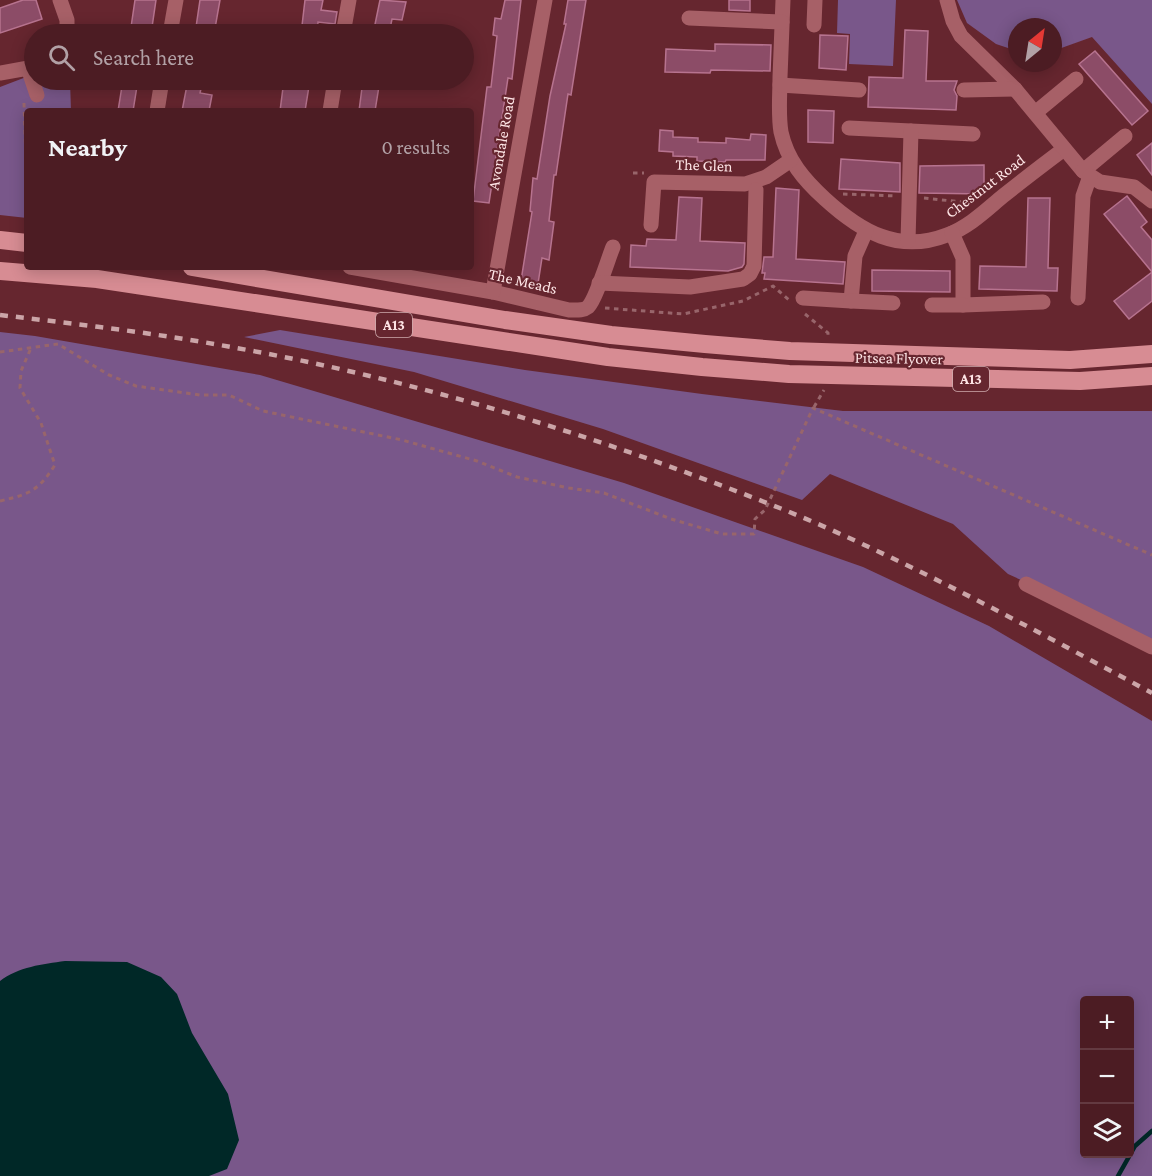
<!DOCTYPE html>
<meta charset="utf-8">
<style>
:root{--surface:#4c1c23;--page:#53252b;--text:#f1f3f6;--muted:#b2a1a6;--line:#633a41}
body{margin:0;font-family:"Crimson Pro",serif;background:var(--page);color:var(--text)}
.controls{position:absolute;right:18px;bottom:18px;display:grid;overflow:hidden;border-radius:6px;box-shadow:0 3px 15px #0003}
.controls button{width:54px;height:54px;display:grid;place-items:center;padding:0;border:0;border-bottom:2px solid var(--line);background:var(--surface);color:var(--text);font:30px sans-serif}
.compass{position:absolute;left:1008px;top:18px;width:54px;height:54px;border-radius:50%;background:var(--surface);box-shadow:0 3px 15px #0003;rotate:30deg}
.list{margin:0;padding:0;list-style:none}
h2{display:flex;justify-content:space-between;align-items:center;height:78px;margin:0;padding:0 24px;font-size:26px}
h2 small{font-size:20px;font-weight:400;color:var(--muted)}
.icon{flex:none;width:33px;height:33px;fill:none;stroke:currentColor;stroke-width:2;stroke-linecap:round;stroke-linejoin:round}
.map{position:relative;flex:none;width:1152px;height:1176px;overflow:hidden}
.search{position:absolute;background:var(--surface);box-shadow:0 3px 15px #0003;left:24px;top:24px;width:450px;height:66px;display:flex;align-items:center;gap:15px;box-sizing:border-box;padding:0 21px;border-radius:33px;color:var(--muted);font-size:22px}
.panel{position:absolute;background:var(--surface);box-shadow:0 3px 15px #0003;left:24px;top:108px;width:450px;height:162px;border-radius:6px}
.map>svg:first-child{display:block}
.green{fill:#79578a;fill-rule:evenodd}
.water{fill:#002827}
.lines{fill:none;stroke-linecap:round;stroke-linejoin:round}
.stream{stroke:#002827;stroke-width:4.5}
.building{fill:#8c4c67;stroke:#b7738f;stroke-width:1.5}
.path{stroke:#98656b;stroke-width:3;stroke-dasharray:4.5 4.5;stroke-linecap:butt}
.street{stroke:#a76067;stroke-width:15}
.highway{stroke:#d78c93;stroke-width:18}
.rail{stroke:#cba5a8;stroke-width:4.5;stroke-dasharray:8 8;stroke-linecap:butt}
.labels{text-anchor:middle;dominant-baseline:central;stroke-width:4.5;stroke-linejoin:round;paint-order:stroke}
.shield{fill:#66262f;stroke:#d0acaf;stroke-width:1.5}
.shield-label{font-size:15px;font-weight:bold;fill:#fee5e6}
.street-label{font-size:16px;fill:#fee5e6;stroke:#66262f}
</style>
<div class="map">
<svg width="1152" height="1176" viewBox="0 0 1152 1176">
<rect width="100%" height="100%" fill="#66262f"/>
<!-- green -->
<g class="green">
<path d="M 838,0 L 896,0 L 893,66 L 849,64 L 850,34 L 837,33 Z"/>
<path d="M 957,0 L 1152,0 L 1152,104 L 1092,37 L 1053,51 L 1053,27 L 1017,27 L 1017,51 L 996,44 L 967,23 Z"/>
<path d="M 34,74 L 34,80 L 70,80 L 71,111 L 27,111 L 27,218 L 0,215 L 0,87 Z"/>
<path d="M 280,330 L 525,370 L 702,394 L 843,411 L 1152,411 L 1152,640 L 1008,574 L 953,524 L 830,474 L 802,500 L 603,429 L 414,372 L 244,337 Z"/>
<path d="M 0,332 L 35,336 L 260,375 L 624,483 L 863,567 L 989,626 L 1152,721 L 1152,1176 L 0,1176 ZM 1084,1000 L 1130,1000 L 1130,1154 L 1084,1154 Z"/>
</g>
<!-- water -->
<path class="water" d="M 65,961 L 127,962 L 161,977 L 177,994 L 192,1033 L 228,1094 L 239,1140 L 227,1169 L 209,1176 L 0,1176 L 0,981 C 18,967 43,964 65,961 Z"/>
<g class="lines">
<!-- stream -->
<path class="stream" d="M 1118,1176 L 1135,1146 L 1152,1131"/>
</g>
<!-- building -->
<g class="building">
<path d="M 23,0 L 36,0 L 42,19 L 0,33 L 0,8 Z"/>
<path d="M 135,0 L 156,0 L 151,34 L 130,34 Z"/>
<path d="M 200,0 L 220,0 L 214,34 L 195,34 Z"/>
<path d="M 305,0 L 323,0 L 321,10 L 337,12 L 335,24 L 318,22 L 317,34 L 301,34 Z"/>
<path d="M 380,0 L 406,2 L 402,20 L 392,19 L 389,34 L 373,34 Z"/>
<path d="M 505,0 L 521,0 L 512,79 L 508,78 L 489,203 L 473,201 L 487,87 L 491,87 L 497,36 L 493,35 L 495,18 L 501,19 Z"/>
<path d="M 568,0 L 586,0 L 571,95 L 568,94 L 556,175 L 554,175 L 549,221 L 554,222 L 549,260 L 542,258 L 537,290 L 520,287 L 532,212 L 530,211 L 533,178 L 537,179 L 550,96 L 566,24 L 564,24 Z"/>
<path d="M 729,0 L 750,0 L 750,11 L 729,10 Z"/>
<path d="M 905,30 L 928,31 L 926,81 L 957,81 L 954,90 L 957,96 L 956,110 L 868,107 L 869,77 L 903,78 Z"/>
<path d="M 820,35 L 848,36 L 846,70 L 819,68 Z"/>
<path d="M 715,44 L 771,45 L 770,71 L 711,70 L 710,73 L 665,72 L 666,49 L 715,51 Z"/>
<path d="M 1095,51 L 1148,111 L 1132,125 L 1079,64 Z"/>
<path d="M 123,80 L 138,80 L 133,111 L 118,111 Z"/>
<path d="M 188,80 L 203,80 L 200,93 L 212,95 L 209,111 L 182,111 Z"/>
<path d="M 284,80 L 310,80 L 305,111 L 280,111 Z"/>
<path d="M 363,80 L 380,80 L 375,111 L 359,111 Z"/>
<path d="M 808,110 L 834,111 L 833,143 L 808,142 Z"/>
<path d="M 660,130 L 673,131 L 673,137 L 698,138 L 698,142 L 726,143 L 726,138 L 750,140 L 751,134 L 766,135 L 765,160 L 726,160 L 725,162 L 697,161 L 697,157 L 673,156 L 673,152 L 659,151 Z"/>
<path d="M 1152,143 L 1152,175 L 1137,155 Z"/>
<path d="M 841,159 L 900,163 L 900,192 L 839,189 Z"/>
<path d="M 984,165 L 984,194 L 919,193 L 920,166 Z"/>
<path d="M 776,188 L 799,190 L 796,259 L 845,262 L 843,284 L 764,279 L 765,273 L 762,273 L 764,257 L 773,257 Z"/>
<path d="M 1127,196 L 1147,222 L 1141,227 L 1152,240 L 1152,301 L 1129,319 L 1114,301 L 1152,272 L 1104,214 Z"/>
<path d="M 679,197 L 702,198 L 700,241 L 745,243 L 744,264 L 742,267 L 728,271 L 630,267 L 631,245 L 646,246 L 647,239 L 676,240 Z"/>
<path d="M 1028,198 L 1050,198 L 1048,268 L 1058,268 L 1057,291 L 979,289 L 980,266 L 1026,267 Z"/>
<path d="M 872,270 L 950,271 L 950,292 L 872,291 Z"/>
</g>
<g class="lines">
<!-- path -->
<g class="path">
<path d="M 24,103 L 27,193"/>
<path d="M 633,173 L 644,173"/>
<path d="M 843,194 L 896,196"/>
<path d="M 924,198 L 971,203"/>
<path d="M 605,308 L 683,314 L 743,301 L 773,286 L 789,300"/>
<path d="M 805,314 L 828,333 L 828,335"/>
<path d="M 0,352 L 58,344 L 109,375 L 136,386 L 200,395 L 229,395 L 263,411 L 402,440 L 477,461 L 517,477 L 569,488 L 604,493 L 671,519 L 722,534 L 754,534 L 755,519 L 765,510 L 813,408 L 1152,555"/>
<path d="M 814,407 L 824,390"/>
<path d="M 0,501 C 30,494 38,491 55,465 L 41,423 L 20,388 L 21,371 L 31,348"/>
</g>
<!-- street -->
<g class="street">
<path d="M 60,0 L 67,20 L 67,34"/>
<path d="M 783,0 C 782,26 781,51 780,77 C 780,95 778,114 781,132 C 787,160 804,180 825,199 C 860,231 898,254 947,235 C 969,227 986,210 1003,196 C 1023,180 1044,164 1064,149"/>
<path d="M 947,0 L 953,21 L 961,36 L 1015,89 L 1083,171 L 1100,182 L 1134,187 L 1152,201"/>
<path d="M 689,18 L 782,22"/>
<path d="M 814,25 L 815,0"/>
<path d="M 170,34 L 176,0"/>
<path d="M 343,34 L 349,0"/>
<path d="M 28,68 L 37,95"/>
<path d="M 0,73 L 34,67"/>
<path d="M 780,85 L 859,90"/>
<path d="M 964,90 L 1015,89"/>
<path d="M 157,111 L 162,80"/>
<path d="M 330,111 L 335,80"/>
<path d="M 1035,113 L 1076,79"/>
<path d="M 849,128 L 973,134"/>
<path d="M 1083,171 L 1125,136"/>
<path d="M 651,225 L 654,182 L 745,184 L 766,177 L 791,160"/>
<path d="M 952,233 L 963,258 L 963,305 L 1043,302"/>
<path d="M 908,241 L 911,131"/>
<path d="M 350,267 L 493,292 L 569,310 C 576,310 583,311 588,307 C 596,299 608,259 613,247"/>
<path d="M 599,283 L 690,287 L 743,279 L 750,274 L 754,266 L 756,190"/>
<path d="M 493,292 L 545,0"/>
<path d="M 803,298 L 851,301 L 855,256 L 866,231"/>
<path d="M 1078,298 L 1083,196 L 1090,176"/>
<path d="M 851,301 L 893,303"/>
<path d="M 932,305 L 963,305"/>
<path d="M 1026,584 L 1152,647"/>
</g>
<!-- highway -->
<g class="highway">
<path d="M 0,240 L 27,243"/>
<path d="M 192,267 L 505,320 L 611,335 L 705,344 L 790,351 L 1070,360 L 1152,354"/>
<path d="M 0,271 L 97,279 L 608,357 L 702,367 L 789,374 L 1080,381 L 1152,376"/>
</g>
<!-- rail -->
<path class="rail" d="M 0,315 C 77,324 155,333 231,347 C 378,373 523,414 663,464 C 715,483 767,502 818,524 C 932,574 1042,634 1152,693"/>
</g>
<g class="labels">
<!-- shield labels -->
<g class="shield">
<rect x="376" y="313" width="36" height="24" rx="4.5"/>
<rect x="953" y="367" width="36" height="24" rx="4.5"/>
</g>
<g class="shield-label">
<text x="394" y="325">A13</text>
<text x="971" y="379">A13</text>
</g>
<!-- street labels -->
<g class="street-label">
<text transform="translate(501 143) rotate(-80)">Avondale Road</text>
<text transform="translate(704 165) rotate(2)">The Glen</text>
<text transform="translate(985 186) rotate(-37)">Chestnut Road</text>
<text transform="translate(523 281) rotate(13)">The Meads</text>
<text transform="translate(899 358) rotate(1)">Pitsea Flyover</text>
</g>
</g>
</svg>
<div class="controls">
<button>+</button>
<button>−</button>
<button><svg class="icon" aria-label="layers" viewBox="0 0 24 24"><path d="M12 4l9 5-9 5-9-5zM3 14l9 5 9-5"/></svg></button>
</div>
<svg class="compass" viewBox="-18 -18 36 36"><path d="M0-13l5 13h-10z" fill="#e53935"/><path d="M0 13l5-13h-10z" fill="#b2a1a6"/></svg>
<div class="search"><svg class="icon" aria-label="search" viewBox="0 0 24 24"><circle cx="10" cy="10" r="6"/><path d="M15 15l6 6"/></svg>Search here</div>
<section class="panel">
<h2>Nearby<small>0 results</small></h2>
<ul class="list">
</ul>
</section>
</div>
